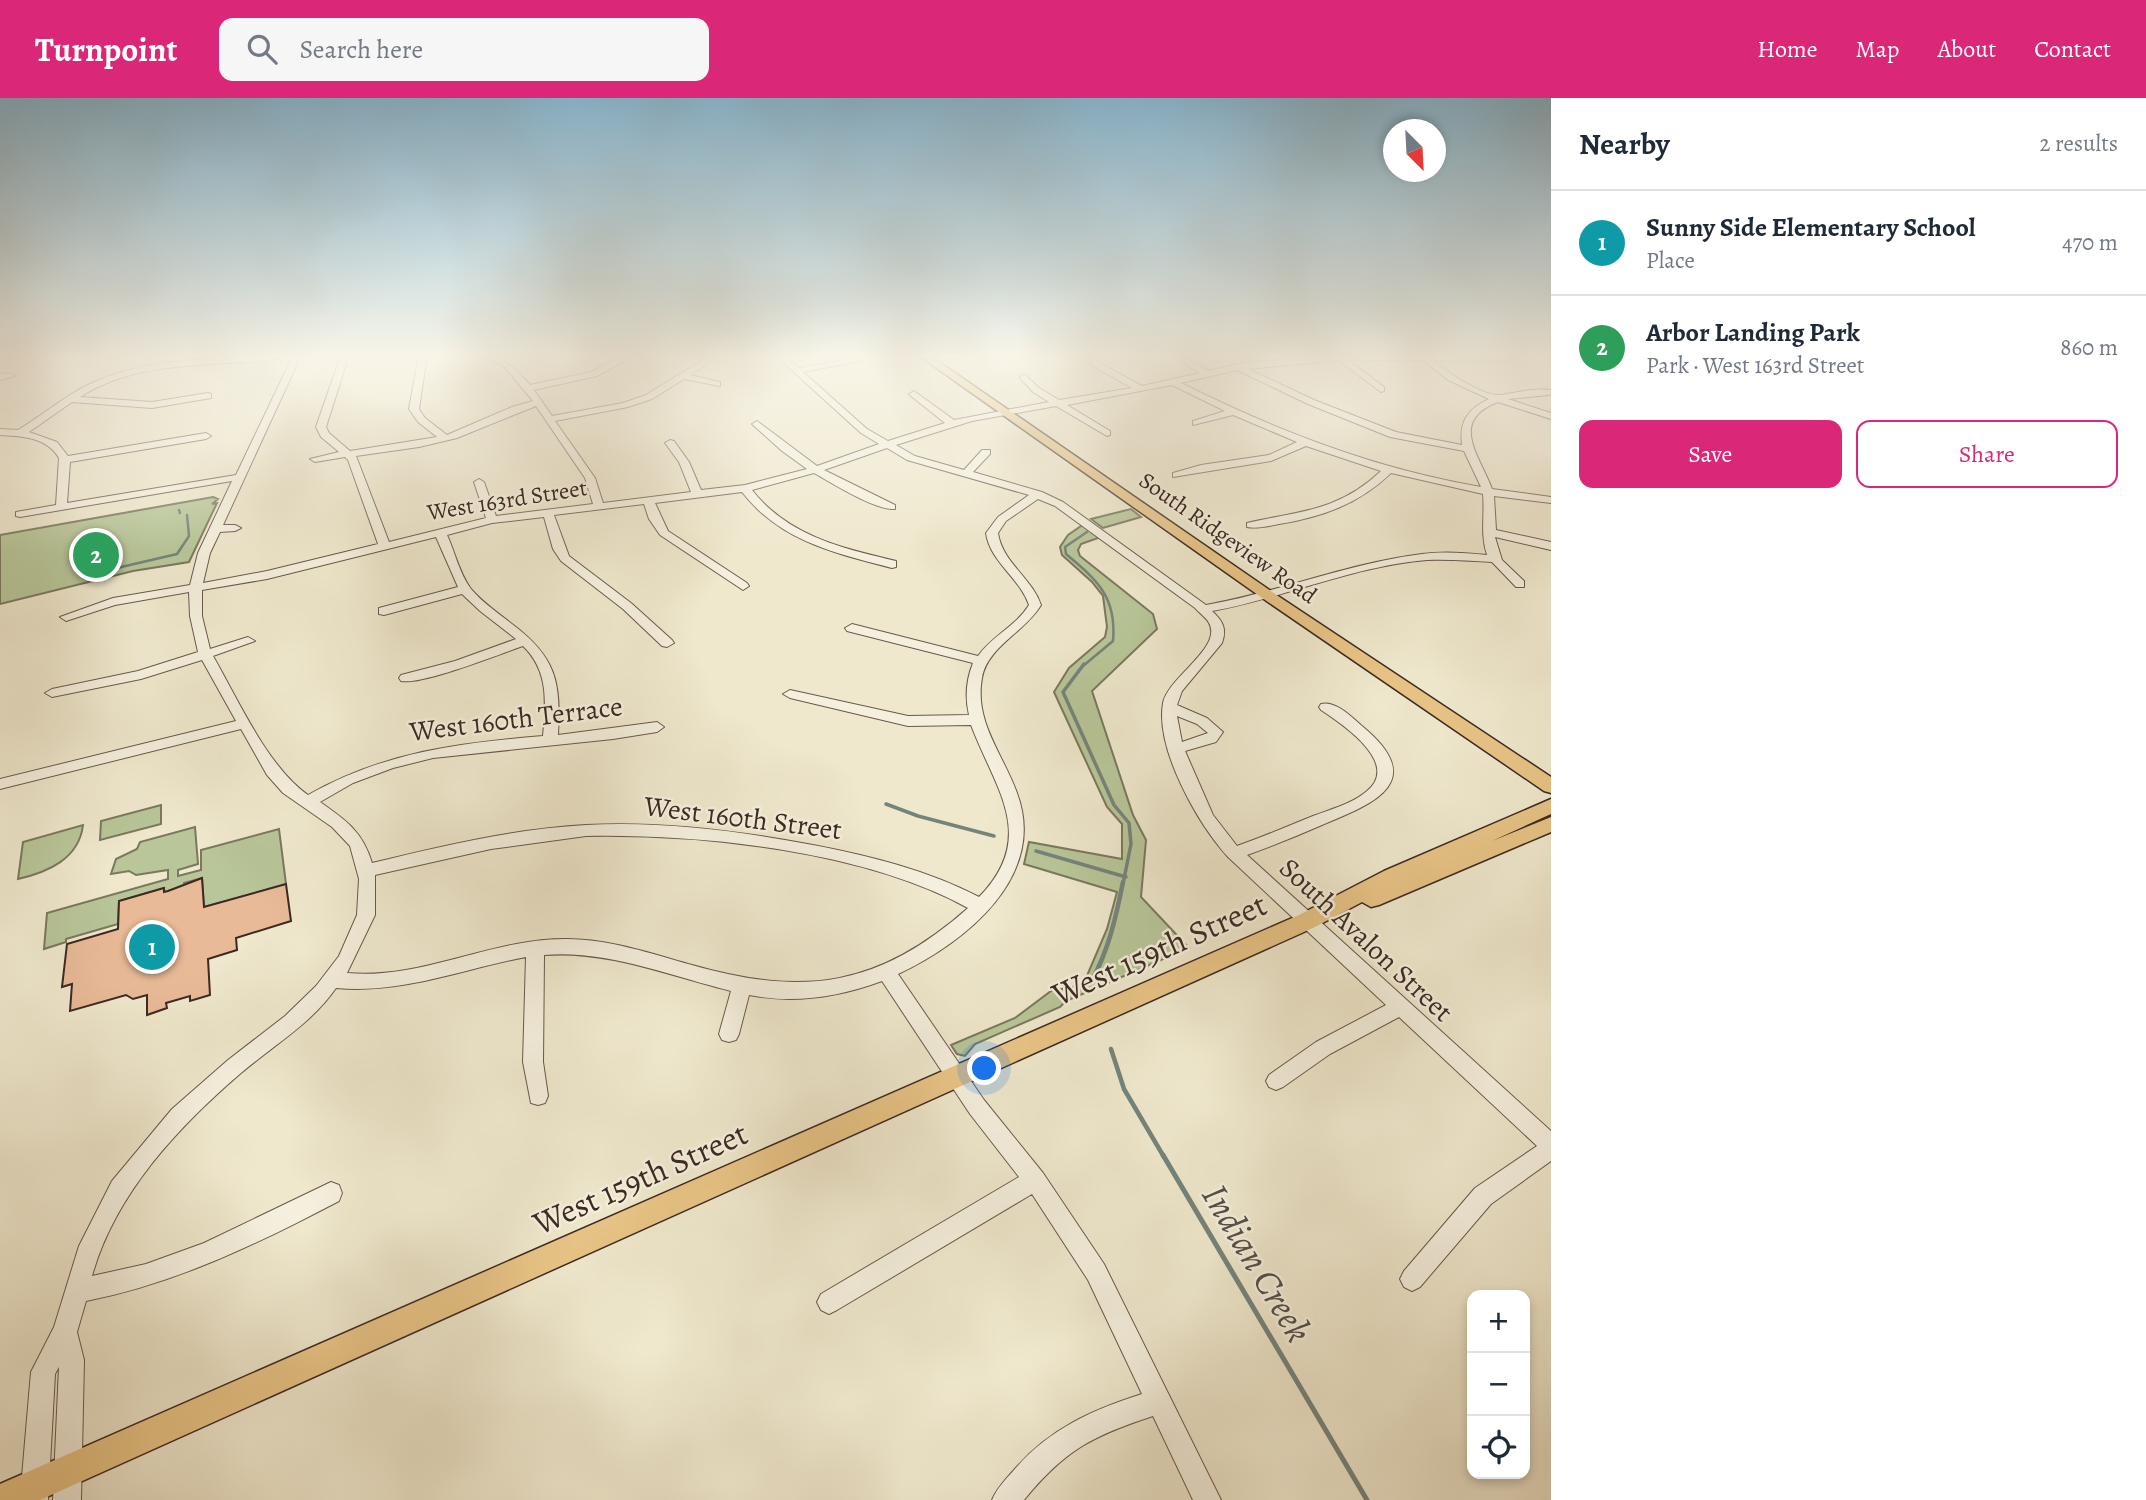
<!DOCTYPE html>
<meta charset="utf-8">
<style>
:root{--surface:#fff;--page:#f6f6f7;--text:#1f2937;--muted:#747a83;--line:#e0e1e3;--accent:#db2777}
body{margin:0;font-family:Alegreya,serif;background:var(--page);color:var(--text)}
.controls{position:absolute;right:21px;bottom:21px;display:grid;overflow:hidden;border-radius:14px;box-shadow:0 4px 10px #0003}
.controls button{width:63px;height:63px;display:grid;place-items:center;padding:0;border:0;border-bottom:2px solid var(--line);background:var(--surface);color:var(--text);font:35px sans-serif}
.compass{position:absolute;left:1383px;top:21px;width:63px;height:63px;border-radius:50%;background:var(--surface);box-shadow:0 4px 10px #0003;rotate:156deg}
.you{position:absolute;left:985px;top:971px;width:24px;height:24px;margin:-18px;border:5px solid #fff;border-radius:50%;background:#1a73e8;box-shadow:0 0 0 10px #1a73e833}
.badge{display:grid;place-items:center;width:46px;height:46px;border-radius:50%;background:var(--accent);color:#fff;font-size:23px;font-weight:700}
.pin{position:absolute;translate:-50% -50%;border:4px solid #fff;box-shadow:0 2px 7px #0006}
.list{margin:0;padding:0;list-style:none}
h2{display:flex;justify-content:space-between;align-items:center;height:91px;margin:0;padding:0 28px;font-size:30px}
h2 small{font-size:23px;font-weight:400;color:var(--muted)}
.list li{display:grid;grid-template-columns:46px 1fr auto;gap:21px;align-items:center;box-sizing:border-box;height:105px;padding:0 28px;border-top:2px solid var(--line)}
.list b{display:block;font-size:26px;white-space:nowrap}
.list p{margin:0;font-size:23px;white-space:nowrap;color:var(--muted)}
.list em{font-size:23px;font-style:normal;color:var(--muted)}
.actions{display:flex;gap:14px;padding:21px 28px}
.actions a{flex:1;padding:16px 0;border:2px solid var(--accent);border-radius:14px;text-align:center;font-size:24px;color:var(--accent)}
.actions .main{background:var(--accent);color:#fff}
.icon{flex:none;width:38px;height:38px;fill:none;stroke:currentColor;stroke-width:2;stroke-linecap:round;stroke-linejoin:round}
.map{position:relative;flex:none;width:1551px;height:1402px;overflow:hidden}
header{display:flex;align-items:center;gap:42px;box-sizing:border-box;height:98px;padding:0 35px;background:var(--accent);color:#fff}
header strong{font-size:33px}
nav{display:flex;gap:38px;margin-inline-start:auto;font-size:24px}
.search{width:490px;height:63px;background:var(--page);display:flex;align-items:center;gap:18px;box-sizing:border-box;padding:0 24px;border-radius:14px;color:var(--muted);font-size:26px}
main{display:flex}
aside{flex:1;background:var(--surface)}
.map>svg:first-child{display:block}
.green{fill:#b8c699;stroke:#7a785e;stroke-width:2}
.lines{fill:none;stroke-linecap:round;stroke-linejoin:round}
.stream-far3{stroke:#74847b;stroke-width:2.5}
.stream-far2{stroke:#74847b;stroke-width:3.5}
.stream-far1{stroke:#74847b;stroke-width:4.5}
.stream{stroke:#74847b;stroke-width:5}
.building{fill:#e8ba97;stroke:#3b2922;stroke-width:2}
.minor-casing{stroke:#68594d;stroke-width:2}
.major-casing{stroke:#3b2922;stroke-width:3}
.minor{fill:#f5f0de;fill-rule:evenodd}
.major{fill:#e8c486;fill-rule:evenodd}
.labels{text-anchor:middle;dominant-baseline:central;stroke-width:5;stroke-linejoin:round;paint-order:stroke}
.far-street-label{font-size:23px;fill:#3b2922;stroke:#f5f0de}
.street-label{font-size:28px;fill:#3b2922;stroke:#f5f0de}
.near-street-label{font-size:33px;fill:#3b2922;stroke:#f5f0de}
.near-water-label{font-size:37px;font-style:italic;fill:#534f47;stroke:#f5f0de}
</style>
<header>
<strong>Turnpoint</strong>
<div class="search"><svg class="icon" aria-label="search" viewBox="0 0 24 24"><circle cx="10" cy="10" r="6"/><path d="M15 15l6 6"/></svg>Search here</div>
<nav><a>Home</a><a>Map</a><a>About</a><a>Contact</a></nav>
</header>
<main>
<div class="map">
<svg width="1551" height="1402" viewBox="0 0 1551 1402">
<rect width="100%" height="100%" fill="#efe8cd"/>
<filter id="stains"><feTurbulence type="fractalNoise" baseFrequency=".00286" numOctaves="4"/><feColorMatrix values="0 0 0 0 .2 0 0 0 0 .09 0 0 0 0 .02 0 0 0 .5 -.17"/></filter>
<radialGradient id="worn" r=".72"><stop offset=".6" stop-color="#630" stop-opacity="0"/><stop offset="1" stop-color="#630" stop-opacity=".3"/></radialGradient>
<!-- green -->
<g class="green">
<path d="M 213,399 L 218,401 L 212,406 L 217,405 L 189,464 L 133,473 L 0,506 L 0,437 Z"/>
<path d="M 1131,411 L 1141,419 L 1103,430 L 1091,421 Z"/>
<path d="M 1084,426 L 1101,439 L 1081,446 L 1078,452 L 1080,458 L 1153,516 L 1157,531 L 1092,593 L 1133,717 L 1146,742 L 1141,799 L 1189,850 L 1066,903 L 1060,909 L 975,946 L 965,958 L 957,956 L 951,947 L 1015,920 L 1051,893 L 1083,887 L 1107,831 L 1117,794 L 1024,766 L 1029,744 L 1122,761 L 1122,726 L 1107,709 L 1054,594 L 1069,570 L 1105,539 L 1107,529 L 1103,498 L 1092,484 L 1062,457 L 1060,449 L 1068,437 Z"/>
<path d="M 161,707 L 161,726 L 100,742 L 101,723 Z"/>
<path d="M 83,727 C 79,761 48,774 18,781 L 23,744 Z"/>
<path d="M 195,729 L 198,766 L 178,772 L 178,778 L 201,772 L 201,752 L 279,731 L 286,786 L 204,809 L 202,780 L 184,785 L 184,789 L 164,794 L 163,790 L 119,803 L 118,826 L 66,841 L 66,844 L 44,851 L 47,815 L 168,781 L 168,772 L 136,777 L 129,773 L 111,776 L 116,761 L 137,751 L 140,744 Z"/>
</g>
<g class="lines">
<!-- stream-far3 -->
<g class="stream-far3">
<path d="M 179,412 L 180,415"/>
<path d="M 117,470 L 177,456 L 189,438 L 187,417"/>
<path d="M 1083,568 L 1113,543 C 1117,499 1097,482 1066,456 L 1065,449 L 1087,434"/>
</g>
<!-- stream-far2 -->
<g class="stream-far2">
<path d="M 1084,566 L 1063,594 L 1114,707 L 1129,725 L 1131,746 L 1123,786"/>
<path d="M 886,706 L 918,718 L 994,738"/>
<path d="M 1036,753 L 1126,779"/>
</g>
<!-- stream-far1 -->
<g class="stream-far1">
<path d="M 1092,882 C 1109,851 1116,819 1123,784"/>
<path d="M 1111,951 L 1124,991 L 1164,1059"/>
</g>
<!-- stream -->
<path class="stream" d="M 1163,1057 L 1367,1402"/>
</g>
<!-- building -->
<path class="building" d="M 202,780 L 204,809 L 286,786 L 291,823 L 236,840 L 237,852 L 208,861 L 210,897 L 190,903 L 190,898 L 166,905 L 167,910 L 147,917 L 147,897 L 133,901 L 126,897 L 70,913 L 72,886 L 62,889 L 67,846 L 118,831 L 119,803 L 164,790 L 164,794 L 168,793 Z"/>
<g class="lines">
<defs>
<g id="minor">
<path d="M 262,257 L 284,257 C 270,266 243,264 226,265 C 175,268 124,271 80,299 L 152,304 L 208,295 L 211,296 L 211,300 L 152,310 L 72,304 L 29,334 L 57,344 L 68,358 L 206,335 L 211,338 L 206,341 L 70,364 L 67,405 L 236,377 L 289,266 L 290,257 L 298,257 L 297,266 L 223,427 L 235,427 L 241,430 L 235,433 L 220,434 L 210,455 L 203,485 L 267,473 L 378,446 L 348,362 L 345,359 L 315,364 L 310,361 L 339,354 L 321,339 L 316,329 L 341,257 L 349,257 L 326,329 L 329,335 L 350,353 L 437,339 L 418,324 L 409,311 L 419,257 L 427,257 L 419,311 L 425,320 L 447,337 L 512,309 L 533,303 L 503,267 L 477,257 C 503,257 514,269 530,287 L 591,274 L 625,257 L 635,257 L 597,278 L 534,292 L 552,318 L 623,305 L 646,297 L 711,257 L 720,257 L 690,277 L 720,284 L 720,288 L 684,281 L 652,301 L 628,309 L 555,323 L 595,380 L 603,405 L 691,394 L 679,364 L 665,345 L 670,342 L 674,343 L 689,364 L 701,392 L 745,387 L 807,371 L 782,353 L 752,326 L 757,323 L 817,368 L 879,346 L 861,335 L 775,257 L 784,257 L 799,270 L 865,258 L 865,262 L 803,274 L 867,331 L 888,343 L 945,325 L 911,298 L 909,296 L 914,293 L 954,322 L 1049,304 L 1033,294 L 1021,281 L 1020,279 L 1024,276 L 1039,290 L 1059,302 L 1132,290 L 1091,267 L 1091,263 L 1094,262 L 1142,288 L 1200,275 L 1169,257 L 1179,257 L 1209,273 L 1238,266 L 1335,257 L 1509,258 L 1509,262 L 1506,263 L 1433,262 C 1446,274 1484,299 1501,297 C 1518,294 1534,290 1551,292 L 1551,296 L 1548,297 L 1508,301 L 1551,315 L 1551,321 L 1498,304 C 1448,323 1480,358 1492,391 L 1551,399 L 1551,405 L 1494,398 L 1496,432 L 1551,444 L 1551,452 L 1495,439 L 1502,462 L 1524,483 L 1524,489 L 1516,489 L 1492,464 C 1470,463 1448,461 1427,462 C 1354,468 1284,500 1212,513 C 1223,523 1227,531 1222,545 L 1182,593 L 1177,607 L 1207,620 L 1223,634 L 1216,644 L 1185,653 L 1213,717 L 1237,748 C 1263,739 1288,728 1313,718 C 1331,711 1352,706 1367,693 C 1401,665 1342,626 1321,612 L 1319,609 L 1321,606 C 1335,602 1352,619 1362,628 C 1430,684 1373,706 1322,727 C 1297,738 1272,748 1247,757 L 1551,1033 L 1551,1063 L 1491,1106 L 1420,1189 L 1412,1193 L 1404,1189 L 1400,1181 L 1404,1173 L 1475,1090 L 1537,1048 L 1399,919 L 1330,956 L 1283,989 L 1276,992 L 1269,989 L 1266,983 L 1269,977 L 1316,944 L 1386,907 L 1228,759 C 1198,726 1155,651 1163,605 C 1168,579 1223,550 1209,525 C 1206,519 1199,515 1195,510 L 1055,408 L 1038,401 L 1006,423 L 998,435 C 1002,464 1032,480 1041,507 C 1025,534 987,549 982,580 C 974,624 1003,656 1017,695 C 1048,778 966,844 898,876 L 984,1002 L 1043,1075 L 1104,1166 L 1221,1402 L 1193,1402 L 1153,1318 C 1092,1338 1065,1352 1024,1402 L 992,1402 C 997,1390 1006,1381 1014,1372 C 1049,1331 1092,1312 1142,1296 L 1088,1182 L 1032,1096 L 837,1212 L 829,1216 L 821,1212 L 817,1204 L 821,1196 L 1019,1079 L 970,1016 L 882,883 C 839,899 795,906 749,897 L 739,936 L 736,942 L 729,944 L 722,942 L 719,936 L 731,893 C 669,878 609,852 544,857 L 543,964 L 548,998 L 545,1005 L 538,1007 L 531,1005 L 523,964 L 526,859 C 462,871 403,896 336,890 C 312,925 274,947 241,975 C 178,1029 115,1096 92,1178 L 146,1166 L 204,1145 L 331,1084 L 339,1087 L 342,1095 L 339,1103 C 257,1146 177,1185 86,1203 L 77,1234 L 84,1262 L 81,1402 L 53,1402 L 59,1269 L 55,1276 L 48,1402 L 20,1402 L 31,1274 L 54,1229 L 79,1148 L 112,1083 L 172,1011 L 228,962 L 285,918 L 316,888 L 339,858 L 357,817 L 359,781 L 350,748 L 332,729 L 283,695 L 267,677 L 241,631 L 0,691 L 0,681 L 236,623 L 202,562 L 141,581 L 52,599 L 45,595 L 52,591 L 138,573 L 198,554 L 190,518 L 189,494 L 115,507 L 66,523 L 60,519 L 113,500 L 190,487 L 198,455 L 232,383 L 20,419 L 16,418 L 16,414 L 56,407 L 59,360 C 47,339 21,338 0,337 L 0,331 L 18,332 C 46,315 69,294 99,282 C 151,260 207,263 262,257 ZM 1338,262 L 1381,294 L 1384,293 L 1384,289 L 1348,262 L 1423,262 L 1448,282 L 1489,301 C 1468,311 1459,323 1462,347 L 1396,334 L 1314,302 L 1248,271 ZM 1237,272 L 1308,306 L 1390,339 L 1464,353 L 1481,389 C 1375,371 1277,333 1181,285 ZM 1172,287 L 1225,313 L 1193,323 L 1193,327 L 1233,317 L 1297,344 L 1269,357 L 1201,367 L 1173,375 L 1173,379 L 1271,363 L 1306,348 L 1381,373 C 1339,413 1300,413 1247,425 L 1247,429 C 1257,431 1269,428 1279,426 C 1322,419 1359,406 1391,375 L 1483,396 C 1485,417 1480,437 1487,457 C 1466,455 1444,453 1422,456 C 1349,465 1279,494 1206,507 L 1063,404 L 1042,394 L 973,374 L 990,356 L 990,352 L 982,352 L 964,372 L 915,358 L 896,347 L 972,323 L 1056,308 L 1107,338 L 1110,337 L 1110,333 L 1067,307 ZM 536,308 L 585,380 L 593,406 L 496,418 L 484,384 L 479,381 L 474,384 L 486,420 L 389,444 L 356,358 L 419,349 L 457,340 ZM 887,350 L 907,362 L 1029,397 L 998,419 L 986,435 C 990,464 1020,480 1029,507 C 1016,528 992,538 978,558 L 852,526 L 845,530 L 847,533 L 973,565 C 966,582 965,600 969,617 L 908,618 L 790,592 L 783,596 L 790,600 L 908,628 L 971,627 C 994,689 1039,738 979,799 C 927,772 870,758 813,747 C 739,733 662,723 586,727 C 513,731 442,748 372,765 C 363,734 346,722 320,704 L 353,685 L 393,670 L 433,660 L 613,641 L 657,634 L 664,629 L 657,624 L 558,637 C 561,583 556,559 512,526 C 498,515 483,505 471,491 C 459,475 455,454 447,437 L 492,425 L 544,419 L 553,451 L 561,463 L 623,511 L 662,548 L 667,549 L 674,545 L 672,542 L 631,505 L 569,458 L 554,417 L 644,406 L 649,421 L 660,437 L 743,492 L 749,488 L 747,485 L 668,433 L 655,405 L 742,394 C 780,443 834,455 892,470 L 896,469 L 896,463 C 842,450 788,438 752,392 L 814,375 C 832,385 876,413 895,411 L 895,407 L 824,372 ZM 436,439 L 458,489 L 379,510 L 379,516 L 384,517 L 462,496 L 480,513 L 516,541 L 455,563 L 401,577 L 399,580 L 401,583 C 422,587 500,556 523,548 C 549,573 546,605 543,638 C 458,645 384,654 308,697 C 267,668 239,603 213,558 L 255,543 L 248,539 L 210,551 L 202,518 L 202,492 L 267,481 ZM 1177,618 L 1197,626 L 1208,635 L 1182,644 ZM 586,738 C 704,736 864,753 968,810 C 879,889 804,899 692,867 C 652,856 609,841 567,841 C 492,840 422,882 347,875 L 375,817 L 375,777 L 491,751 Z"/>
<path d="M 0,276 L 11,275 L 15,278 L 0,282 Z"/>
</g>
<g id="major">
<path d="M 918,257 L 929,257 L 1278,498 L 1551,679 L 1551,695 L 1544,693 L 1268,504 Z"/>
<path d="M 1551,701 L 1551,716 L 1492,743 L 1551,719 L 1551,734 L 1379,807 L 1371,809 L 1362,804 L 1315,829 L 40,1402 L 0,1402 L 0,1386 L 1299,817 L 1384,773 Z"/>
</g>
</defs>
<!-- minor casing -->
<use href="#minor" class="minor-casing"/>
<!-- major casing -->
<use href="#major" class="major-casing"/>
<!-- minor -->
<use href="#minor" class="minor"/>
<!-- major -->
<use href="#major" class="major"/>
</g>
<!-- sky -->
<linearGradient id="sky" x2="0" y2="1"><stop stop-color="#89b9d4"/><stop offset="0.57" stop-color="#f8f5e8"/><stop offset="1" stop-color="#f8f5e8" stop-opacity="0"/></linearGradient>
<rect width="1551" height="453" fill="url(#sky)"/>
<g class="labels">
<!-- far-street labels -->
<g class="far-street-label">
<text transform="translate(507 402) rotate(-9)">West 163rd Street</text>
<text transform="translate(1228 440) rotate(35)">South Ridgeview Road</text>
</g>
<!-- street labels -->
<g class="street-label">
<text transform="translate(516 621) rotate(-7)">West 160th Terrace</text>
<text transform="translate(743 720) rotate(7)">West 160th Street</text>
<text transform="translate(1366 842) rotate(43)">South Avalon Street</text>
</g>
<!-- near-street labels -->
<g class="near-street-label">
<text transform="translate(1159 851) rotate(-24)">West 159th Street</text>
<text transform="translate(640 1080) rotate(-24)">West 159th Street</text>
</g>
<!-- near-water labels -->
<g class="near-water-label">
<text transform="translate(1257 1165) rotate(59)">Indian Creek</text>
</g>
</g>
<rect width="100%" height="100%" filter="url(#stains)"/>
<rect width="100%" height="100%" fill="url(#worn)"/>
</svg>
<div class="controls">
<button>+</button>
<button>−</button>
<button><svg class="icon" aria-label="locate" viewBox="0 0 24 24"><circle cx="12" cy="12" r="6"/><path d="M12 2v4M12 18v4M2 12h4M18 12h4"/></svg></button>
</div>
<svg class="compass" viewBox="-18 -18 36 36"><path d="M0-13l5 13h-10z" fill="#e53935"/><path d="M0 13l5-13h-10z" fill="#747a83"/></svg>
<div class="you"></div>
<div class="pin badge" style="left:152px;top:849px;background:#0f9aa8">1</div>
<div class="pin badge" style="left:96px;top:457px;background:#2e9e5b">2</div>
</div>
<aside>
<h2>Nearby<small>2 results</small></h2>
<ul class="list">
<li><span class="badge" style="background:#0f9aa8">1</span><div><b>Sunny Side Elementary School</b><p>Place</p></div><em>470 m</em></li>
<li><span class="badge" style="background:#2e9e5b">2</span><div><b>Arbor Landing Park</b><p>Park · West 163rd Street</p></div><em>860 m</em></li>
</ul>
<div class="actions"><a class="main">Save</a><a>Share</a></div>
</aside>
</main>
